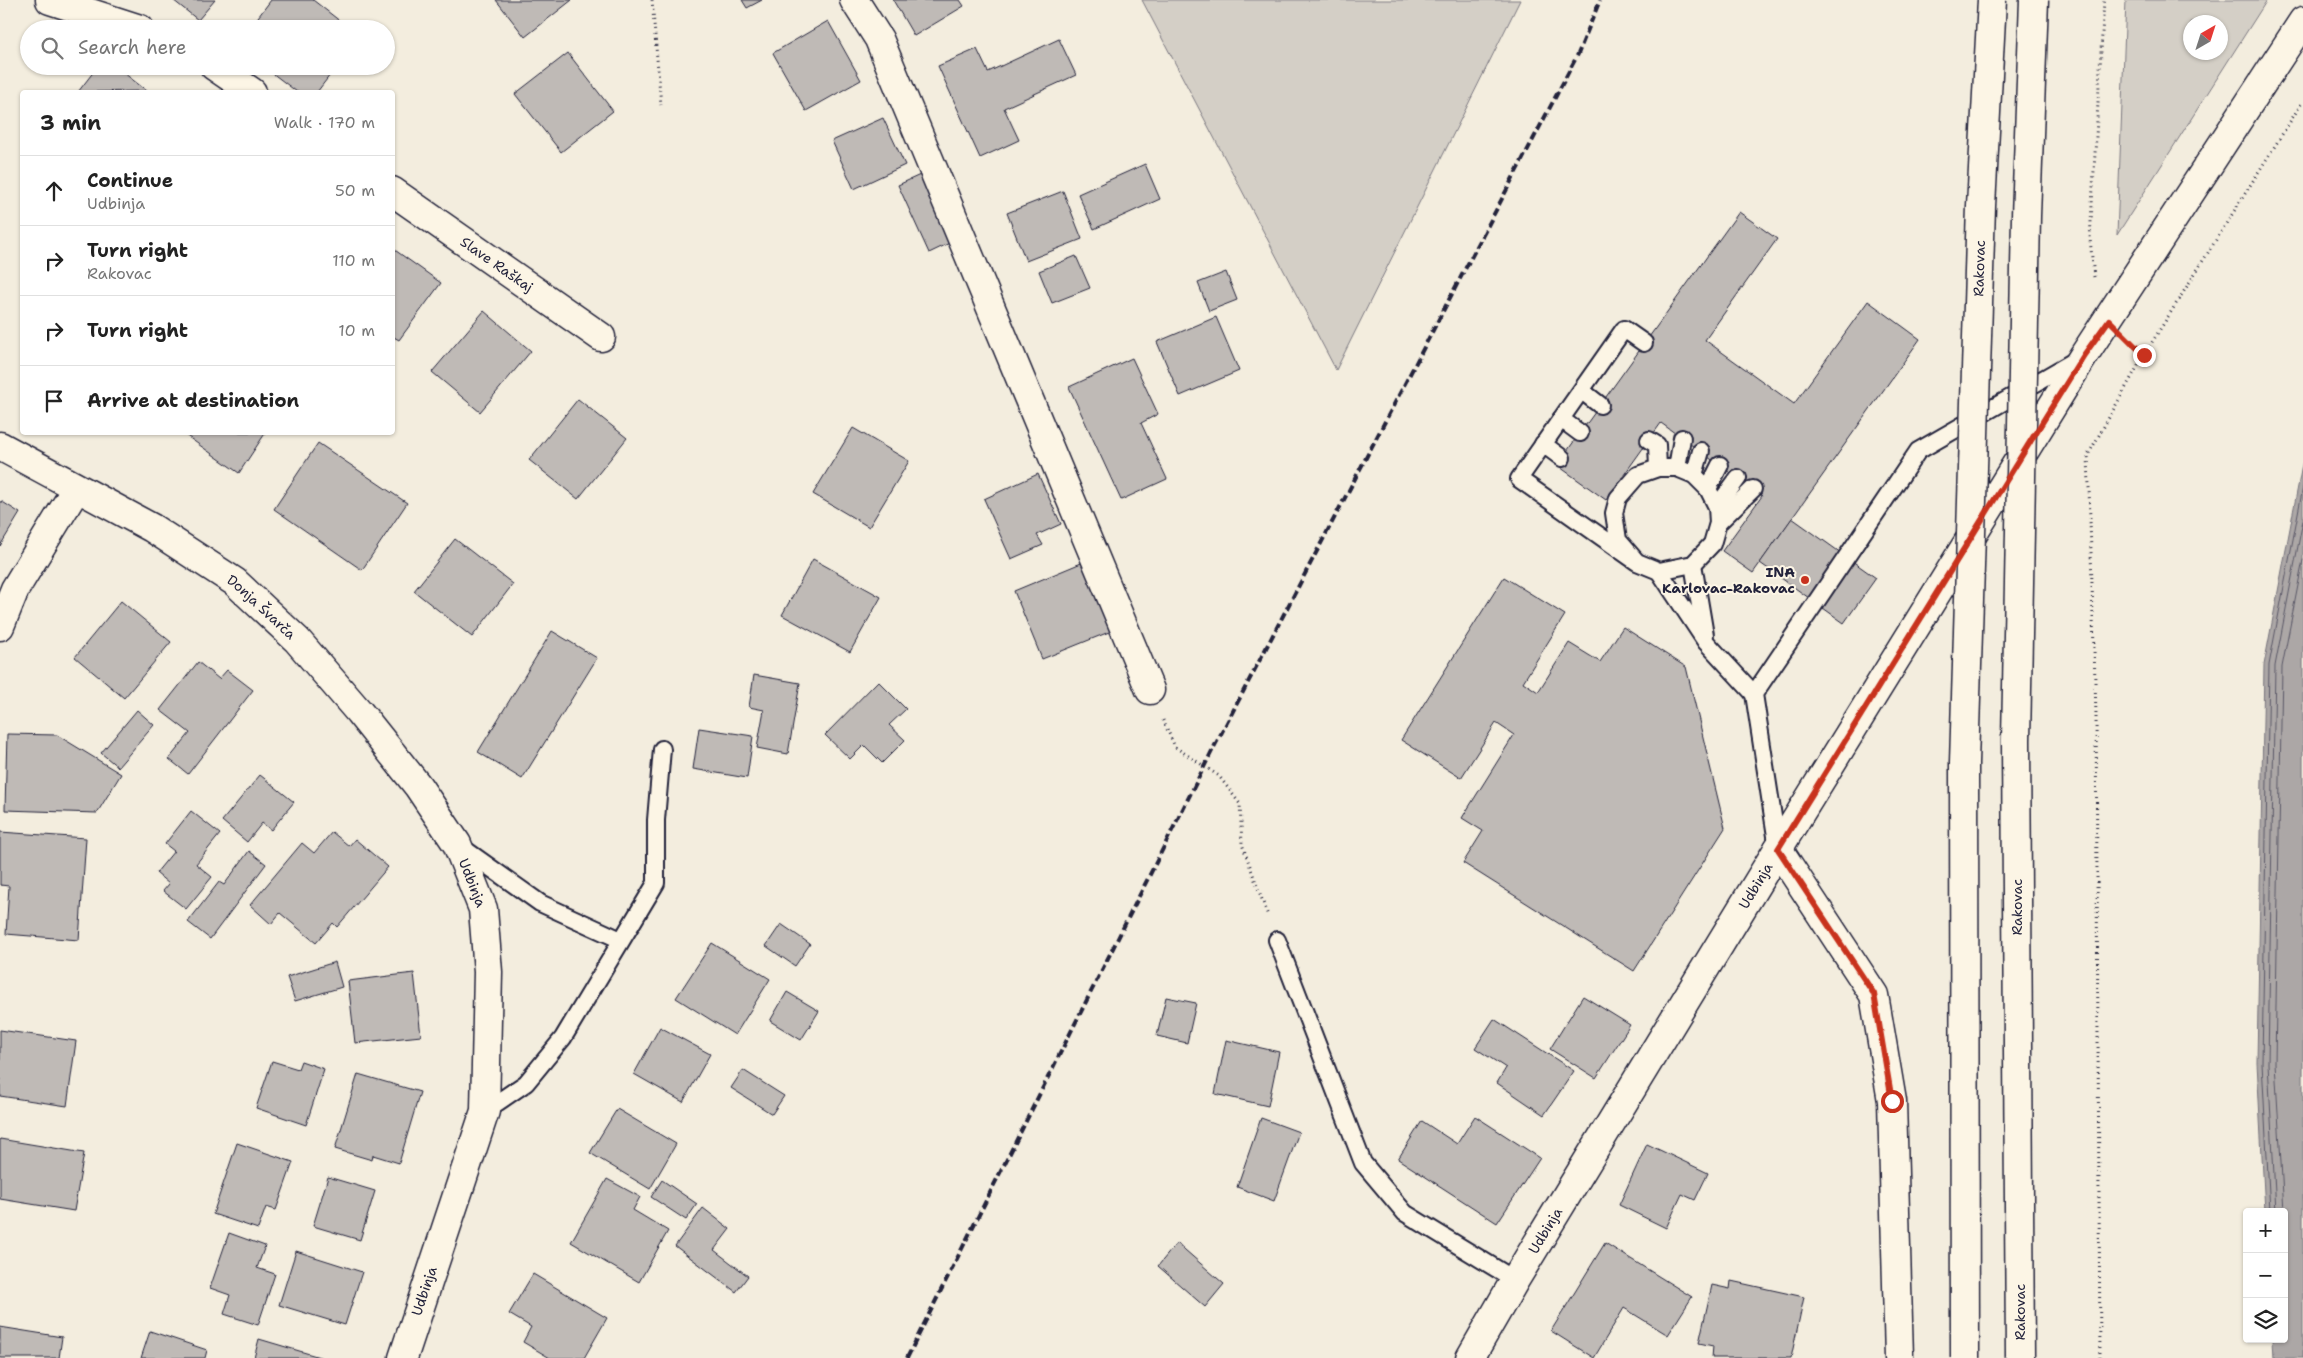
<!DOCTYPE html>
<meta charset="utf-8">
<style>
:root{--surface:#fff;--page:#f6f6f6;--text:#222;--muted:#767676;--line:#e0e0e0}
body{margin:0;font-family:"Shantell Sans",sans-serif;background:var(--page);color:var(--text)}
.controls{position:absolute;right:15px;bottom:15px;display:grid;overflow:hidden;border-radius:5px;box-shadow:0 1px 4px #0004}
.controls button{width:45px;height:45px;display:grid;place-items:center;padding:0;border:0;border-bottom:1px solid var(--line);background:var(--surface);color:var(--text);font:25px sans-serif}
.compass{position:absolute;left:2183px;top:15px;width:45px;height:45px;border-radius:50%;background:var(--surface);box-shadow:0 1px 4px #0004;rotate:39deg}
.stop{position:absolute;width:15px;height:15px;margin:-11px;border:4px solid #c8321e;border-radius:50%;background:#fff}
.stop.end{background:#c8321e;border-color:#fff;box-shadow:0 1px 5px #0008}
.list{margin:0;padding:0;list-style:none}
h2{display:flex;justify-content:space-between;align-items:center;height:65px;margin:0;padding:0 20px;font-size:21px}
h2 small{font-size:16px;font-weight:400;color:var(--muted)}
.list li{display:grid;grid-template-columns:32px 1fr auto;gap:15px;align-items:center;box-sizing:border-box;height:70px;padding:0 20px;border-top:1px solid var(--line)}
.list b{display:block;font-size:19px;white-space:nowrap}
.list p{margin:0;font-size:16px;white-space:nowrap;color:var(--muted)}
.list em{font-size:16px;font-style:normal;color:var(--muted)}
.icon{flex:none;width:28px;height:28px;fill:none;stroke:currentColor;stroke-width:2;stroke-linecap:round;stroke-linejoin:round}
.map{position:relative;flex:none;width:2303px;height:1358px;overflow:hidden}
.search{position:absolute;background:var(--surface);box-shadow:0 1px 4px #0004;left:20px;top:20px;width:375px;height:55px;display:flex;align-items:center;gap:12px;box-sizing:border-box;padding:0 18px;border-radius:28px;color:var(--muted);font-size:19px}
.panel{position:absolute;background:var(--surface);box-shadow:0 1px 4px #0004;left:20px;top:90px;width:375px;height:345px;border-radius:5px}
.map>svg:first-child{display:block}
.green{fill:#d4cfc6;stroke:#7b7880;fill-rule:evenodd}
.water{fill:#aca7a6;stroke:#75727b}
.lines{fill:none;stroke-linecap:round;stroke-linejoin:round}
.shore{stroke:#595766;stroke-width:1}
.building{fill:#bfbab6;stroke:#22223b}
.lane-casing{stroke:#22223b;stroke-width:20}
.street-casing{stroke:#22223b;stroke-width:31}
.secondary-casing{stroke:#22223b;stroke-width:31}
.path{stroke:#22223b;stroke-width:3;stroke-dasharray:1 4;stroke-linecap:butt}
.lane{stroke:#fcf5e5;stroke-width:16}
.street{stroke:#fcf5e5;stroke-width:28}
.secondary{stroke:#fcf5e5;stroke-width:28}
.rail{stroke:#22223b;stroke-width:4;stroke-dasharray:8 4;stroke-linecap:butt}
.highway-bridge-casing{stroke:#22223b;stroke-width:31;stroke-linecap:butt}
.highway-bridge{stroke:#fcf5e5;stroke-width:28}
.route{stroke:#c8321e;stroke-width:6}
.poi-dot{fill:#c8321e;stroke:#fcf5e5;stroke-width:2}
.labels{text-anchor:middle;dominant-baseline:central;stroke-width:4;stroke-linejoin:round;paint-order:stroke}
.street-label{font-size:14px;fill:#22223b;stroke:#fcf5e5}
.poi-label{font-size:14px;font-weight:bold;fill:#22223b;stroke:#fcf5e5;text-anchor:end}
</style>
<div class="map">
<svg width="2303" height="1358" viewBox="0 0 2303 1358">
<rect width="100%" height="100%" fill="#f3edde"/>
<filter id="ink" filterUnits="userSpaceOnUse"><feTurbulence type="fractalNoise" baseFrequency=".02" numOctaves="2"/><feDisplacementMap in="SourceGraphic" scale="10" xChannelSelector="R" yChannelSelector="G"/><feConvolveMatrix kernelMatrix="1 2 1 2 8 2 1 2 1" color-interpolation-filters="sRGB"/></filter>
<g filter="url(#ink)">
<!-- green -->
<g class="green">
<path d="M 1142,0 L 1520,0 L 1336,370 Z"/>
<path d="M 2126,0 L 2267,0 L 2117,235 ZM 2190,22 L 2220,22 L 2220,52 L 2190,52 Z"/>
</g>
<!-- water -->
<path class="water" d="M 2303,460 L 2303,1358 L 2274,1358 L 2273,1339 L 2284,1339 L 2284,1212 L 2265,1212 L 2257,1063 L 2264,665 Z"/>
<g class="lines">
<!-- shore -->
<g class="shore">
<path d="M 2270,1212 L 2262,1063 L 2269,665 L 2303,487"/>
<path d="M 2276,1212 L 2268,1063 L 2275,666 L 2303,520"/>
<path d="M 2284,1212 L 2275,1063 L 2282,667 L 2303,560"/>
</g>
</g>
<!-- building -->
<g class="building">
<path d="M 173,0 L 215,0 L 198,20 Z"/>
<path d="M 271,0 L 313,0 L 350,29 L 249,29 Z"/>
<path d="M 496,0 L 572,0 L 525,37 Z"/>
<path d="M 742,0 L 762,0 L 747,8 Z"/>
<path d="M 893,0 L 960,0 L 964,6 L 914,36 Z"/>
<path d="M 828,21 L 861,80 L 806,111 L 773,53 Z"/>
<path d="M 1059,39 L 1076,75 L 1004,108 L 1019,140 L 980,158 L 938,66 L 977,49 L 988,72 Z"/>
<path d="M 568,53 L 613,111 L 561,152 L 515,94 Z"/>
<path d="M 98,66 L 115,66 L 147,91 L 78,92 Z"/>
<path d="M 263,66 L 337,66 L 317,92 L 297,92 Z"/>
<path d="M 883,118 L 905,165 L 854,189 L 832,141 Z"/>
<path d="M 1145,164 L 1160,199 L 1094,229 L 1078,194 Z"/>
<path d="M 929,171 L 960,238 L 929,253 L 898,185 Z"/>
<path d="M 1063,191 L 1082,239 L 1026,261 L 1007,213 Z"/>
<path d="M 1739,212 L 1777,239 L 1705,340 L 1794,404 L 1868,301 L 1920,339 L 1753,573 L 1722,551 L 1762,496 L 1661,423 L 1606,500 L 1557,465 Z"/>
<path d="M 392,248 L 441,283 L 399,340 L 392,336 Z"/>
<path d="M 1076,256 L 1090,288 L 1052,303 L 1039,271 Z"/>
<path d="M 1226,272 L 1237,300 L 1209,311 L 1198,283 Z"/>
<path d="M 484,311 L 531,351 L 480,412 L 432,372 Z"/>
<path d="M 1216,317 L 1239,371 L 1180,396 L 1157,342 Z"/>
<path d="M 1132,358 L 1158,414 L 1141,423 L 1167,479 L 1121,500 L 1069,387 Z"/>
<path d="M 578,399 L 627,438 L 578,499 L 529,460 Z"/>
<path d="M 853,428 L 909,461 L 869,527 L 813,494 Z"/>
<path d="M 181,432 L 266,432 L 239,473 Z"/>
<path d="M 318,443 L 407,503 L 362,570 L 274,509 Z"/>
<path d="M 1038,474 L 1061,524 L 1037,535 L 1043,545 L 1011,559 L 984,499 Z"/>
<path d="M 1,501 L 20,513 L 0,546 L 0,503 Z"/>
<path d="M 1792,518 L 1876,578 L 1844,623 L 1760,563 Z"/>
<path d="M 455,539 L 513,584 L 472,637 L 414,591 Z"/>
<path d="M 813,559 L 881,597 L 850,652 L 782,615 Z"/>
<path d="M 1086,561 L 1114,630 L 1042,659 L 1014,591 Z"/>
<path d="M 1504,577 L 1565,615 L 1523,682 L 1538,692 L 1569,643 L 1600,662 L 1623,627 L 1686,667 L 1725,828 L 1634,971 L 1463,863 L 1483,831 L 1462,818 L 1514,735 L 1496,723 L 1461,778 L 1401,740 Z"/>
<path d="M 121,601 L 171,642 L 124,698 L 75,657 Z"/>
<path d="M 552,631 L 597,658 L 522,779 L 478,752 Z"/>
<path d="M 198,662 L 219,679 L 227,670 L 253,690 L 188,774 L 169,759 L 190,733 L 160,710 Z"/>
<path d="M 754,675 L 800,683 L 788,754 L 757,748 L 764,710 L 749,707 Z"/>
<path d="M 878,681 L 906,709 L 889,725 L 905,740 L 882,763 L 864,745 L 850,759 L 825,735 Z"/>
<path d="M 137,710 L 154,725 L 118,767 L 101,753 Z"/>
<path d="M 699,728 L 753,736 L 747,778 L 693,769 Z"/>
<path d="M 7,734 L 57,735 L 121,774 L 97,813 L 5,810 Z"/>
<path d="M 260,775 L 294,802 L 271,830 L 262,823 L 247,842 L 222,821 Z"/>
<path d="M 191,811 L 220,834 L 196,864 L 212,877 L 186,909 L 163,891 L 169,884 L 156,873 L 174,851 L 165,844 Z"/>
<path d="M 0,832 L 86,838 L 79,940 L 6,934 L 9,886 L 0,885 Z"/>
<path d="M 332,832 L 349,846 L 355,839 L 388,867 L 337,927 L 333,923 L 316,943 L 280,913 L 271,924 L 250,905 L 302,843 L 314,853 Z"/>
<path d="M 249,851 L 266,864 L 210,939 L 188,922 L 219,882 L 224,885 Z"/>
<path d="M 781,924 L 810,944 L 795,966 L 766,946 Z"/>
<path d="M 712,943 L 770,979 L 735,1035 L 676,998 Z"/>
<path d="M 335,962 L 342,987 L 295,1001 L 287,977 Z"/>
<path d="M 414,973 L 421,1036 L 355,1043 L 348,981 Z"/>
<path d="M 787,992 L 819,1011 L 801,1040 L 770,1021 Z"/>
<path d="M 1583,996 L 1630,1025 L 1596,1078 L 1550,1049 Z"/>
<path d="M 1166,997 L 1196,1003 L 1187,1043 L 1157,1036 Z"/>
<path d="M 1494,1019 L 1574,1071 L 1544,1115 L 1497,1083 L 1506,1068 L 1475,1048 Z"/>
<path d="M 660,1027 L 710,1054 L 683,1102 L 634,1074 Z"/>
<path d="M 0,1030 L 76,1041 L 67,1106 L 0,1096 Z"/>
<path d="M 1226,1040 L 1279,1052 L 1268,1106 L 1215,1094 Z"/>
<path d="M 272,1061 L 298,1069 L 301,1061 L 324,1069 L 306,1125 L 256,1108 Z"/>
<path d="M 743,1070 L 784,1096 L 772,1114 L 731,1088 Z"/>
<path d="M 358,1074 L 420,1092 L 399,1163 L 373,1155 L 372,1160 L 335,1149 Z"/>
<path d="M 617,1109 L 676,1144 L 650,1189 L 590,1153 Z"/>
<path d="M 1475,1116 L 1540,1158 L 1497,1223 L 1398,1159 L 1422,1121 L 1457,1144 Z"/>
<path d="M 1261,1118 L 1299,1132 L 1274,1201 L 1237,1187 Z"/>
<path d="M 0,1139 L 84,1153 L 74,1211 L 0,1199 Z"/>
<path d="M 237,1143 L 293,1162 L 276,1210 L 266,1207 L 258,1229 L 213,1214 Z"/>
<path d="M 1647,1144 L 1708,1173 L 1695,1200 L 1682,1194 L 1666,1228 L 1619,1205 Z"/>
<path d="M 328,1177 L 375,1191 L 360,1240 L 313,1226 Z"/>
<path d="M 607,1179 L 640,1197 L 633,1210 L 668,1231 L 639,1282 L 571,1242 Z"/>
<path d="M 662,1180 L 697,1204 L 686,1220 L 651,1197 Z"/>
<path d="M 703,1208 L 730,1229 L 714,1250 L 748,1276 L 736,1292 L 675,1246 Z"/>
<path d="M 229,1233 L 265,1246 L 257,1268 L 275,1274 L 258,1325 L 224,1314 L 230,1295 L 210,1288 Z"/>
<path d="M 1177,1243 L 1224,1284 L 1205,1307 L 1158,1266 Z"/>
<path d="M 1605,1243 L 1692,1297 L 1668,1335 L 1624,1308 L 1594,1358 L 1551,1331 Z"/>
<path d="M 296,1251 L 362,1272 L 345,1325 L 279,1305 Z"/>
<path d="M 533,1274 L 607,1318 L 584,1358 L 550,1358 L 523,1342 L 531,1327 L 509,1314 Z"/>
<path d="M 1731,1281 L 1804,1297 L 1791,1358 L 1712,1358 L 1713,1346 L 1699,1343 L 1712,1285 L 1730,1289 Z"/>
<path d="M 0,1327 L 62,1337 L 59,1358 L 0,1358 Z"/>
<path d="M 150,1331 L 207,1350 L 205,1358 L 141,1358 Z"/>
<path d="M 259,1339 L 323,1358 L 254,1358 Z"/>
</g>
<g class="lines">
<defs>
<g id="lane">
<path d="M 1582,391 L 1600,405"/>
<path d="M 1561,419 L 1580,433"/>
<path d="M 1649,440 L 1657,445 L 1658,468"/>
<path d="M 1543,444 L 1562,458"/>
<path d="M 1677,468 L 1682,438"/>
<path d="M 1694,475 L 1701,451"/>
<path d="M 1708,489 L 1720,465"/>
<path d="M 1717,507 L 1738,478"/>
<path d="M 1718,523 L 1753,489"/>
<path d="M 1637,562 L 1618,540 L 1614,513 L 1618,498 L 1638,475 L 1658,468 L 1677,468 L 1694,475 L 1708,489 L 1717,507 L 1718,523 L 1712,544 L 1693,564 L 1659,571 L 1637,562 L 1519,479 L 1624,329 L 1644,343"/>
<path d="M 1693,564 L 1705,635"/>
<path d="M 1659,571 L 1706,642 L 1754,694"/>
<path d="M 460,846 L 540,903 L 621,940"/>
<path d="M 1778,849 L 1754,694 L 1918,451 L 2076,360"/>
<path d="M 1277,940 L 1363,1163 L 1405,1213 L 1515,1280"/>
<path d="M 485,1111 L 526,1083 L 563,1038 L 656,883 L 656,820 L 662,749"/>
</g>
<g id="street">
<path d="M 50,0 L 140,29"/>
<path d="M 854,0 L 879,39 L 1150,690"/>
<path d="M 214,66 L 252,92"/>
<path id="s1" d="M 392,191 L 601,337"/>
<path id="s2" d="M 0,446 L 152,528 L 235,582 L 297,640 L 359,712 L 418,786 L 457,844 L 483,909 L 488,972 L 485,1111 L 403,1358"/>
<path d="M 0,626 L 15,589 L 76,489"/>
<path d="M 1778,849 L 1874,995 L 1892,1101 L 1899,1358"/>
</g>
<g id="secondary">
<path id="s3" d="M 1470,1358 L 1515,1280 L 1778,849 L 2084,355 L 2303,21"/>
</g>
</defs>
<!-- lane casing -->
<use href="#lane" class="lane-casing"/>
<!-- street casing -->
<use href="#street" class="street-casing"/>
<!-- secondary casing -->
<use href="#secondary" class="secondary-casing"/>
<!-- path -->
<g class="path">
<path d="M 652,0 L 661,105"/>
<path d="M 2094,277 L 2090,239 L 2104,0"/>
<path d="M 2144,355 L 2303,101"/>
<path d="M 1163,720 L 1175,747 L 1219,776 L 1240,804 L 1242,844 L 1268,916"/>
<path d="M 2100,1358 L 2096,714 L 2088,455 L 2144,355 L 2132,343"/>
</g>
<!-- lane -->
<use href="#lane" class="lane"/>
<!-- street -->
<use href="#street" class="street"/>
<!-- secondary -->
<use href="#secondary" class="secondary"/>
<!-- rail -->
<path class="rail" d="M 907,1358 L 1212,751 L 1578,54 L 1600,0"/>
<defs>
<g id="highway-bridge">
<path id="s4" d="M 1965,1358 L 1964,763 L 1981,206 L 1992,0"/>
<path d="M 2020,1358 L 2016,740 L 2026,216 L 2034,0"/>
</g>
</defs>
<!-- highway-bridge casing -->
<use href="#highway-bridge" class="highway-bridge-casing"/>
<!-- highway-bridge -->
<use href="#highway-bridge" class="highway-bridge"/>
</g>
</g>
<g class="lines" filter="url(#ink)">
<!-- route -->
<path class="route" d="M 1892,1101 L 1874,994 L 1778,849 L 2084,355 L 2109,320 L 2144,355"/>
</g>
<!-- markers -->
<circle class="poi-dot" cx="1805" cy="580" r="5"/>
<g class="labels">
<!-- street labels -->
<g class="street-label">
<text stroke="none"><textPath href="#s1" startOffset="128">Slave Raškaj</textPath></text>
<text stroke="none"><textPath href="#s4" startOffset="1090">Rakovac</textPath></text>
<text stroke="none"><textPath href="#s2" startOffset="308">Donja Švarča</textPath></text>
<text stroke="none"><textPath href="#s2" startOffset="658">Udbinja</textPath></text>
<text stroke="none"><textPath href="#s3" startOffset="552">Udbinja</textPath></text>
<text transform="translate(2017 907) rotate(-90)">Rakovac</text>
<text stroke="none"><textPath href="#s3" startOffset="148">Udbinja</textPath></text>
<text transform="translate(424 1291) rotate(-71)">Udbinja</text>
<text transform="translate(2020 1312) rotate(-90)">Rakovac</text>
</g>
<!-- poi labels -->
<g class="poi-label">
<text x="1795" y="572">INA<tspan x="1795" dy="16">Karlovac-Rakovac</tspan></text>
</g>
</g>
</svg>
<div class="controls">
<button>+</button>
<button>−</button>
<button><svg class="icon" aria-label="layers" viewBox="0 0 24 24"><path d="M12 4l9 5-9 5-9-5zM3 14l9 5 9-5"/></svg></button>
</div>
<svg class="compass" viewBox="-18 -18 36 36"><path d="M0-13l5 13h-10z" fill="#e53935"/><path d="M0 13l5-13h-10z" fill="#767676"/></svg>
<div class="stop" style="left:1892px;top:1101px"></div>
<div class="stop end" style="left:2144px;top:355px"></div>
<div class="search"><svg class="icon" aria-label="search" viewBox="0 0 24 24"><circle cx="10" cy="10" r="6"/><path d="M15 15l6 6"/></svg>Search here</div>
<section class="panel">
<h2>3 min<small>Walk · 170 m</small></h2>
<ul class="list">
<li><svg class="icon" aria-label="ahead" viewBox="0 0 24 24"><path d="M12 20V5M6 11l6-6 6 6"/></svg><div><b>Continue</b><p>Udbinja</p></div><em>50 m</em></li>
<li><svg class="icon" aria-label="right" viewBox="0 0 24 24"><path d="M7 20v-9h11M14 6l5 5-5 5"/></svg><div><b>Turn right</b><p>Rakovac</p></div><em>110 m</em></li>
<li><svg class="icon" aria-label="right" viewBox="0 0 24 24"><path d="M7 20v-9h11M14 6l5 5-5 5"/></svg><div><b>Turn right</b></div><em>10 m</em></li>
<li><svg class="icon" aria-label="arrive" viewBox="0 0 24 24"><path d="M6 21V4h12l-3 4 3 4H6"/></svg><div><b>Arrive at destination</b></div></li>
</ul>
</section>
</div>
